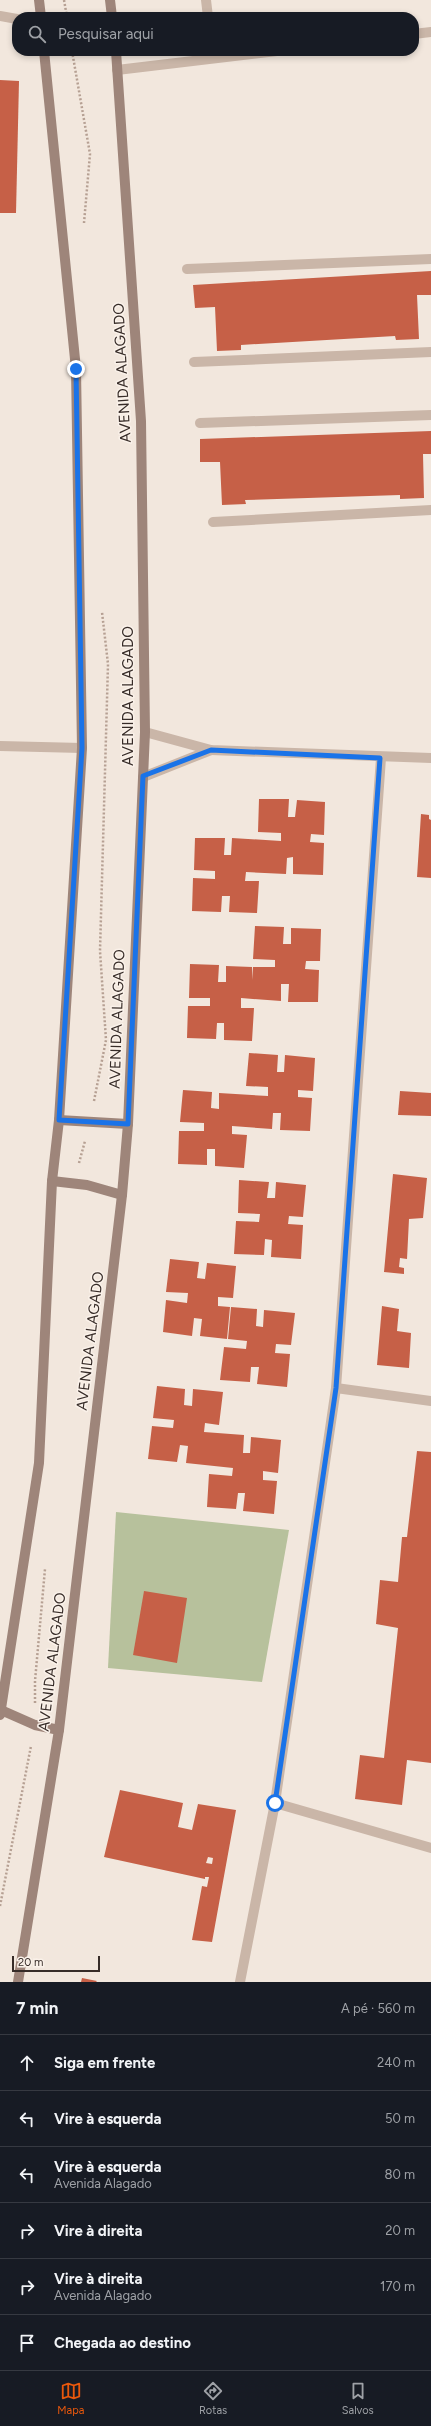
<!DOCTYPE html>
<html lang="pt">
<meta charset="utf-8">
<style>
:root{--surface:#171b24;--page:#242831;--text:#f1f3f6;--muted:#9ea1a6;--line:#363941;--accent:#ea580c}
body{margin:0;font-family:Figtree,sans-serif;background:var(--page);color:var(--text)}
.scale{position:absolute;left:12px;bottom:10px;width:88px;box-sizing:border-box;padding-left:4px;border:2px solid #372c28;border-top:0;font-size:11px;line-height:14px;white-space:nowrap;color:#372c28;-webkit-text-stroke:3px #faf1e9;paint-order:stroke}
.stop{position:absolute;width:12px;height:12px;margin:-9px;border:3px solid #1a73e8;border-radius:50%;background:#fff}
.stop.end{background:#1a73e8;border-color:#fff;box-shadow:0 1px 4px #0008}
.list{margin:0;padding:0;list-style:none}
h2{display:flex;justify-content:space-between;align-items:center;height:52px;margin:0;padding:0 16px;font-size:17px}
h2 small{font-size:13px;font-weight:400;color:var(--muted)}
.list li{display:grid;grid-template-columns:26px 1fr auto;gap:12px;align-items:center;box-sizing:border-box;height:56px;padding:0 16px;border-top:1px solid var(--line)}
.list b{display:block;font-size:15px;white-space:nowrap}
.list p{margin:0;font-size:13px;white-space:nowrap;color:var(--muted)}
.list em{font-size:13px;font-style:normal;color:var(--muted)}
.icon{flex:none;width:22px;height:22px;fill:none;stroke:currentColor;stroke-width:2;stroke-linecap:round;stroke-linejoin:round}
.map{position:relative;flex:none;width:431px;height:1982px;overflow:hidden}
.search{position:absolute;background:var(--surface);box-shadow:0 2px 6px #0003;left:12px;right:12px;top:12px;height:44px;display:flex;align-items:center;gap:10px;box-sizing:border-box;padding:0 14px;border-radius:16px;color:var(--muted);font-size:15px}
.sheet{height:388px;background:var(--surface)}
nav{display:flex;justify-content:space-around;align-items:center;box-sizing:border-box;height:56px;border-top:1px solid var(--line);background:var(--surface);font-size:11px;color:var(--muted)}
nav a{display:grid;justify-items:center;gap:2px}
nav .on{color:var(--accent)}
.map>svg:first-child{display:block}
.green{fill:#b7c19c}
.building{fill:#c66047;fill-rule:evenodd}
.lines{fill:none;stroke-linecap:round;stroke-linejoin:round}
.path{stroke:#b6a093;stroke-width:2.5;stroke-dasharray:2 2;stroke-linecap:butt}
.lane{stroke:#cab6a8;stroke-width:10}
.street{stroke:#cab6a8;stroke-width:10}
.secondary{stroke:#9e857a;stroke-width:10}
.route{stroke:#1a73e8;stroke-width:5}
.labels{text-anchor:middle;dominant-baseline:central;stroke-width:3;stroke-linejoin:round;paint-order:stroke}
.street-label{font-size:15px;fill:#372c28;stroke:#faf1e9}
</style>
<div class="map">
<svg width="431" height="1982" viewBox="0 0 431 1982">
<rect width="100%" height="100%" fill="#f2e7dd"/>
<!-- green -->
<path class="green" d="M 116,1512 L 289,1530 L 262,1682 L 108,1668 Z"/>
<!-- building -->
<g class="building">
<path d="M 0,80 L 19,81 L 16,213 L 0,213 Z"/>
<path d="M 431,271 L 431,295 L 417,295 L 419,339 L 396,340 L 395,336 L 241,345 L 241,350 L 217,351 L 215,307 L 195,308 L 193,285 Z"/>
<path d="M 431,431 L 431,454 L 423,454 L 424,498 L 400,499 L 400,495 L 245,500 L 246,504 L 222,505 L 220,462 L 200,462 L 200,439 Z"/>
<path d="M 259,799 L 289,799 L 288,817 L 295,817 L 297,800 L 325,802 L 324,835 L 311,834 L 310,842 L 324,843 L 323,875 L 293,874 L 293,857 L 287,858 L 286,874 L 246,872 L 245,881 L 259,881 L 257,913 L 229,912 L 230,896 L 222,896 L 221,912 L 192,911 L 193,878 L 215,879 L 215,871 L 194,870 L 195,838 L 225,838 L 224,855 L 231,855 L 232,838 L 281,841 L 281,833 L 258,832 Z"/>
<path d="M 421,814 L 429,815 L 429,819 L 431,820 L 431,878 L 417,877 Z"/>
<path d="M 255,926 L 284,927 L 283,944 L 291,944 L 291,928 L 321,929 L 320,961 L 306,961 L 305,969 L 319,970 L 318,1002 L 288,1002 L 289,984 L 281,984 L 281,1001 L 241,998 L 241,1008 L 254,1008 L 252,1041 L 224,1040 L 224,1023 L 217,1023 L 216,1039 L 187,1038 L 188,1006 L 210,1006 L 210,998 L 189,998 L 190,964 L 219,965 L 218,982 L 226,982 L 226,966 L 252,967 L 252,980 L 253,967 L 275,967 L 275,960 L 253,959 Z"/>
<path d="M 249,1053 L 278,1055 L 277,1072 L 284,1072 L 285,1055 L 315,1058 L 313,1091 L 298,1090 L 298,1097 L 312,1098 L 310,1131 L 280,1130 L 281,1113 L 273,1113 L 272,1129 L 232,1126 L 232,1134 L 247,1135 L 244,1168 L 215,1166 L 215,1149 L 207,1149 L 207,1165 L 178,1164 L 179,1131 L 204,1131 L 204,1123 L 180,1122 L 183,1090 L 212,1092 L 211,1108 L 219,1109 L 219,1093 L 268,1096 L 268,1087 L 246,1086 Z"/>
<path d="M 400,1091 L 431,1093 L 431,1116 L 398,1115 Z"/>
<path d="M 393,1174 L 427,1178 L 423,1218 L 409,1219 L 407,1259 L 400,1258 L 399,1267 L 404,1268 L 404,1274 L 384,1272 Z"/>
<path d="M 239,1180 L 269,1182 L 267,1198 L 275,1198 L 276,1182 L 306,1185 L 303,1217 L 289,1216 L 288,1224 L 303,1225 L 301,1259 L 271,1257 L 272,1240 L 265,1239 L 264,1255 L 234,1254 L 236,1221 L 259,1222 L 260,1214 L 238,1213 Z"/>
<path d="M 170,1259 L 199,1262 L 197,1278 L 205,1279 L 207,1263 L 236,1266 L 233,1298 L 218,1297 L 218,1306 L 230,1307 L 227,1339 L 200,1336 L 202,1319 L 194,1318 L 192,1336 L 163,1332 L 166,1300 L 187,1303 L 188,1293 L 166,1292 Z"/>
<path d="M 382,1306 L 399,1309 L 397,1331 L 411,1333 L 409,1368 L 377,1365 Z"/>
<path d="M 231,1307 L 257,1309 L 256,1326 L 263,1327 L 264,1310 L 295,1313 L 291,1345 L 276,1344 L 275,1353 L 290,1354 L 287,1387 L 257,1384 L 259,1367 L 251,1367 L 250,1382 L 220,1380 L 224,1347 L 246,1349 L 247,1341 L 228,1339 Z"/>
<path d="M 157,1386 L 185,1389 L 184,1405 L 192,1406 L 193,1389 L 223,1392 L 219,1425 L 205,1423 L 204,1432 L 244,1435 L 243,1453 L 250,1453 L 251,1437 L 281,1440 L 278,1473 L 263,1471 L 263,1480 L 277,1481 L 274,1514 L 243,1511 L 245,1493 L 238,1493 L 236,1509 L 207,1507 L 209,1474 L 232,1476 L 233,1468 L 186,1463 L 188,1446 L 180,1445 L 177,1462 L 148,1459 L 152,1426 L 173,1428 L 174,1420 L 153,1418 Z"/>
<path d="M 417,1451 L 431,1452 L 431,1763 L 407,1760 L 402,1805 L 355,1799 L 360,1755 L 384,1758 L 398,1628 L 376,1624 L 380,1580 L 398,1582 L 402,1537 L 407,1537 Z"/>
<path d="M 144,1591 L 187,1598 L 177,1663 L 133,1655 Z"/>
<path d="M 120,1790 L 183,1803 L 178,1827 L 192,1830 L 198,1804 L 236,1810 L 212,1942 L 192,1940 L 202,1886 L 207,1887 L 209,1877 L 205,1877 L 205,1879 L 104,1857 ZM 208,1857 L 213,1858 L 212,1864 L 206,1863 Z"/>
<path d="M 82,1978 L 97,1981 L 96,1982 L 81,1982 Z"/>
</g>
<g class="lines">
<!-- path -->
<g class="path">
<path d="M 64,0 L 67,17"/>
<path d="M 72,51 L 90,154 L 84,223"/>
<path d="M 94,1101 L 106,1040 L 100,951 L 108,664 L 102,612"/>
<path d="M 79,1163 L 85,1141"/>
<path d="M 35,1703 L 35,1681 L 45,1569"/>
<path d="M 0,1906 L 31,1746"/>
</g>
<!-- lane -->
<g class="lane">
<path d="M 206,0 L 208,17"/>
<path d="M 0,16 L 17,19"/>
<path d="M 414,34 L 431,32"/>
<path d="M 117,70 L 277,51"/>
<path d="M 187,269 L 431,259"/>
<path d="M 194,362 L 431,352"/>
<path d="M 200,423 L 431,415"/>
<path d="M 213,522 L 431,510"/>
</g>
<!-- street -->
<g class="street">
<path d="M 145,732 L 211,750 L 431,758"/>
<path d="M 0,746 L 82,748"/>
<path d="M 143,777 L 211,750"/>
<path d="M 336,1388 L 431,1401"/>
<path d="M 275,1803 L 431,1848"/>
<path d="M 240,1982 L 275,1803 L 336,1388 L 381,758"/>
</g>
<!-- secondary -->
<g class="secondary">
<path d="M 39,0 L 41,17"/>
<path d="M 110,0 L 112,17"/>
<path d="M 59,1120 L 128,1124"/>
<path d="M 52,1181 L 87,1185 L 122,1195"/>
<path d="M 1,1710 L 35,1725 L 59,1730"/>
<path d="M 0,1715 L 39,1463 L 52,1181 L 59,1120 L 82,748 L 76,369 L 44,51"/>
<path d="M 18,1982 L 59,1730 L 122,1195 L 128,1124 L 145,732 L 141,421 L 116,51"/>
</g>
</g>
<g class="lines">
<!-- route -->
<path class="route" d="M 76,369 L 82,748 L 59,1120 L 128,1124 L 143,776 L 211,750 L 380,758 L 336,1388 L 275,1803"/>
</g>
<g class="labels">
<!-- street labels -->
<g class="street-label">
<text transform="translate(122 373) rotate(-93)">AVENIDA ALAGADO</text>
<text transform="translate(128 696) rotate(-90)">AVENIDA ALAGADO</text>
<text transform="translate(117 1019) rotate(-88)">AVENIDA ALAGADO</text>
<text transform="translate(90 1341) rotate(-83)">AVENIDA ALAGADO</text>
<text transform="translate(52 1662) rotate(-83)">AVENIDA ALAGADO</text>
</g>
</g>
</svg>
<div class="scale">20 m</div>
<div class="stop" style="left:275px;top:1803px"></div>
<div class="stop end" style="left:76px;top:369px"></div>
<div class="search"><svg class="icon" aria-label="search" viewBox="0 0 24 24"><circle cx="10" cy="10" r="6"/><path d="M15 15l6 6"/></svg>Pesquisar aqui</div>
</div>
<section class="sheet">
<h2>7 min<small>A pé · 560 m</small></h2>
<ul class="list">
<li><svg class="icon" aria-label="ahead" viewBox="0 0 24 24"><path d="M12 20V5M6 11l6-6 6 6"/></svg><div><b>Siga em frente</b></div><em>240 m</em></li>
<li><svg class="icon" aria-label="left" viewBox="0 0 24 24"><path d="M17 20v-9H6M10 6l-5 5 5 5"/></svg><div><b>Vire à esquerda</b></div><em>50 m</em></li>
<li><svg class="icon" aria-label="left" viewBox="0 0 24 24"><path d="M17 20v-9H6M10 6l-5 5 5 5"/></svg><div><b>Vire à esquerda</b><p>Avenida Alagado</p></div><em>80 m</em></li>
<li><svg class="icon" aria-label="right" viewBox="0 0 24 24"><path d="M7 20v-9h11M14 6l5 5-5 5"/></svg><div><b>Vire à direita</b></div><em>20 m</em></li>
<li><svg class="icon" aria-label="right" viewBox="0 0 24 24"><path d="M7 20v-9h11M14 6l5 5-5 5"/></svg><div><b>Vire à direita</b><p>Avenida Alagado</p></div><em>170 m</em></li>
<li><svg class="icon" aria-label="arrive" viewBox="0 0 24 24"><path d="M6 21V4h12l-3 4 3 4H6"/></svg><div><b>Chegada ao destino</b></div></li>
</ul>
</section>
<nav>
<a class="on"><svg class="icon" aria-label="map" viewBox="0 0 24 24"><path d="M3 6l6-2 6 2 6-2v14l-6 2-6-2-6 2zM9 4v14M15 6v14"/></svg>Mapa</a>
<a><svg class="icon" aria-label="directions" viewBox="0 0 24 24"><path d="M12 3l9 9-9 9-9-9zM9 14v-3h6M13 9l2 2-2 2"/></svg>Rotas</a>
<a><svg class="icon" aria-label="saved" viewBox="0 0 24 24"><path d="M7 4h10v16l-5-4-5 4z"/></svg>Salvos</a>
</nav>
